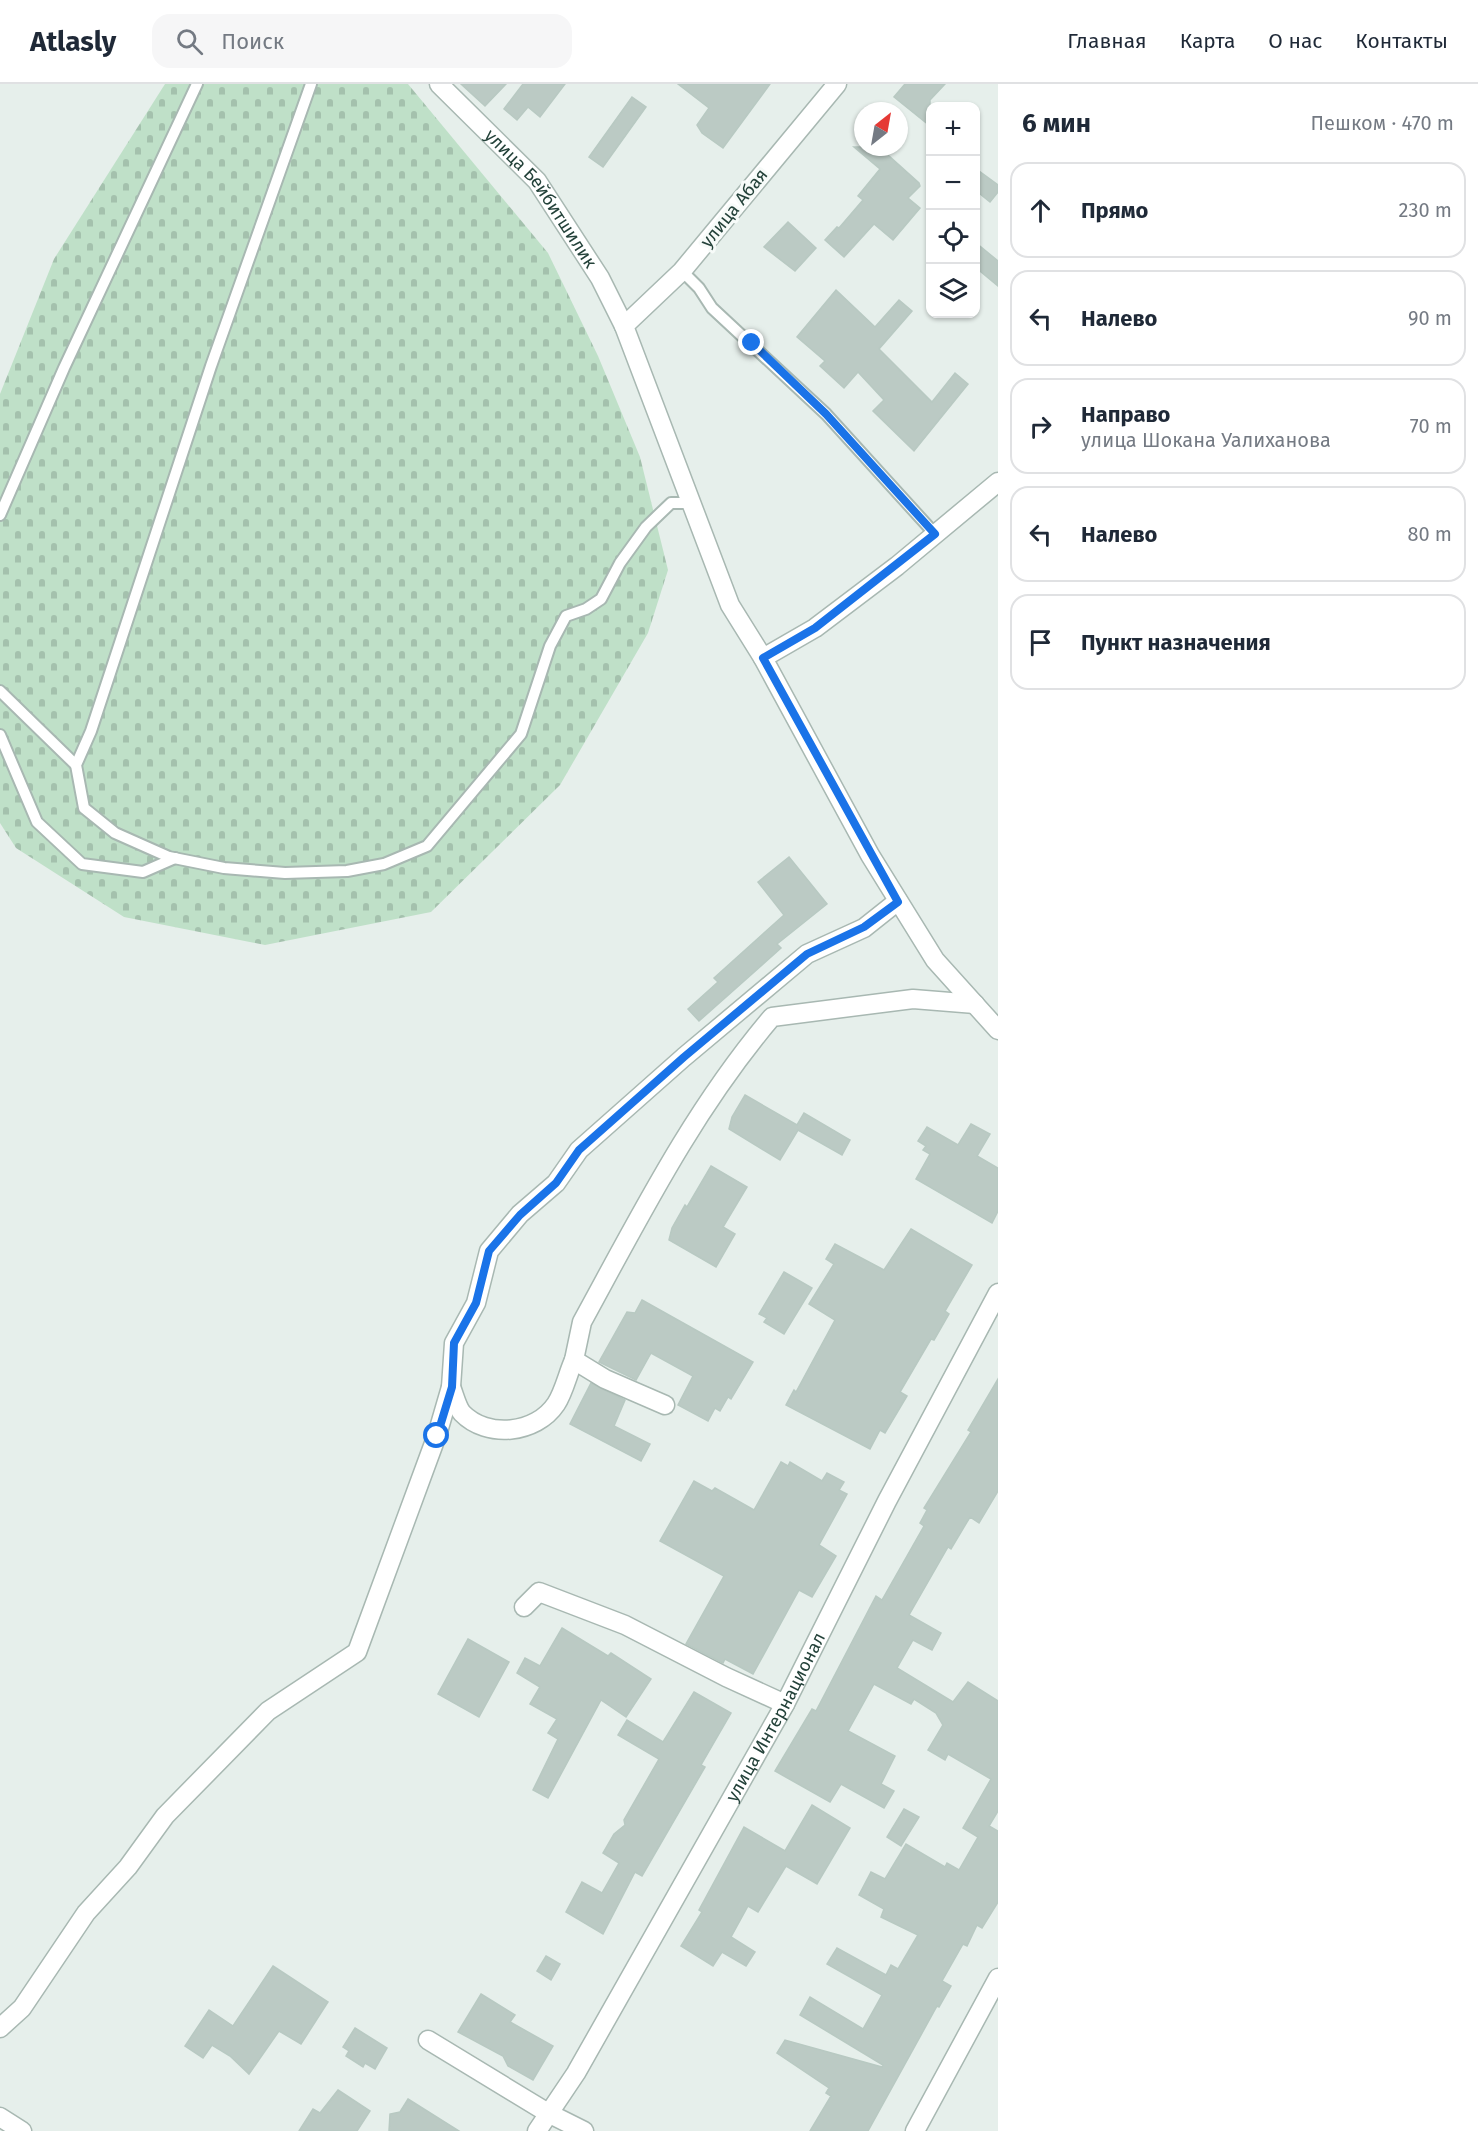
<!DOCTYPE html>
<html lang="ru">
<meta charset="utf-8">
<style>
:root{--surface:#fff;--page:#f6f6f7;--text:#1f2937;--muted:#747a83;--line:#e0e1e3}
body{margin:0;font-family:"Fira Sans",sans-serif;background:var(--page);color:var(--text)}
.controls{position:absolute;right:18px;top:18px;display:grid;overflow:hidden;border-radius:12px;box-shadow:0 2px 4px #0004}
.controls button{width:54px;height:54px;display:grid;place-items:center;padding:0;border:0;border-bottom:2px solid var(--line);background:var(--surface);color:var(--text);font:30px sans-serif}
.compass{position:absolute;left:854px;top:18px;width:54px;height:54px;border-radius:50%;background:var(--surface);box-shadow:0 2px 4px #0004;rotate:31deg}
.stop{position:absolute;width:18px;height:18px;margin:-14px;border:4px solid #1a73e8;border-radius:50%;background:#fff}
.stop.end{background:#1a73e8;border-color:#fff;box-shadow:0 2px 6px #0008}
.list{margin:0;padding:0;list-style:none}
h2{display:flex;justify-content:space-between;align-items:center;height:78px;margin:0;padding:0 24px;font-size:26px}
h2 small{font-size:20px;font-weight:400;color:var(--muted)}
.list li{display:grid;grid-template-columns:39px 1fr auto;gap:18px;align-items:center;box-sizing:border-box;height:96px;margin:0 12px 12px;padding:0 12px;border:2px solid var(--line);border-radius:18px}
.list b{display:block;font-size:22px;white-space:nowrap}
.list p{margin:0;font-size:20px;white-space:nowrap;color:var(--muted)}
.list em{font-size:20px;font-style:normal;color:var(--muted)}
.icon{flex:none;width:33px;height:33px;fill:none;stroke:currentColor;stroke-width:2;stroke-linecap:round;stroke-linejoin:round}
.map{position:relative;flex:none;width:998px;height:2047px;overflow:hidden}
header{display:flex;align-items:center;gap:36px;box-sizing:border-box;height:84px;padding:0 30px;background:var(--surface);border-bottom:2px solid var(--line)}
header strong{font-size:28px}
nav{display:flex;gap:33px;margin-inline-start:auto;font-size:21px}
.search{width:420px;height:54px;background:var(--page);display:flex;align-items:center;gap:15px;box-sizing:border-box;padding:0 21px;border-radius:18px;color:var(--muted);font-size:22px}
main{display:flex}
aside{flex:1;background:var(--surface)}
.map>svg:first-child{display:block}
.cemetery{fill:url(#cemetery-stones)}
.building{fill:#bbcac4;stroke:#b8c9c2;stroke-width:1.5}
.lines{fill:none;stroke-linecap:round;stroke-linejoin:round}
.service-casing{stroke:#a8b8b2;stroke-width:14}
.minor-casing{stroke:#a8b8b2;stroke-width:21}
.tertiary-casing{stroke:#a8b8b2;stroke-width:21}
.service{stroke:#fff;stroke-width:10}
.minor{stroke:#fff;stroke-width:18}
.tertiary{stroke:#fff;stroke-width:18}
.route{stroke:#1a73e8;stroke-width:8}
.labels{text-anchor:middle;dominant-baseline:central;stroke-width:6;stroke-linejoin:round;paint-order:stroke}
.street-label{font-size:18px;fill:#24423a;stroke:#f7fbf9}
</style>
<header>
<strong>Atlasly</strong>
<div class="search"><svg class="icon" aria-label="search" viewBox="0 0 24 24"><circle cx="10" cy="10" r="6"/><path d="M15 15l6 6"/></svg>Поиск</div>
<nav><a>Главная</a><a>Карта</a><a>О нас</a><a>Контакты</a></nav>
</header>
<main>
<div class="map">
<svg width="998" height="2047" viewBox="0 0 998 2047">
<defs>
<pattern id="cemetery-stones" width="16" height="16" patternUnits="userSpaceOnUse" patternTransform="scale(1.5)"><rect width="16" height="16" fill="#bfe0c8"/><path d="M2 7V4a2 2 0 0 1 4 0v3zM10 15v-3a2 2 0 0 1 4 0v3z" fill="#a4c1ad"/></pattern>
</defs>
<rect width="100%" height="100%" fill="#e6efeb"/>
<!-- cemetery -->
<path class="cemetery" d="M 165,0 L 408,0 L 548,169 L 598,272 L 640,373 L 668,486 L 648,549 L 560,701 L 431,828 L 265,861 L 124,833 L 16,764 L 0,739 L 0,310 L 54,175 Z"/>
<!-- building -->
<g class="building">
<path d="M 461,0 L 506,0 L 485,22 Z"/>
<path d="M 523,0 L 565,0 L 540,33 L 528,23 L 517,36 L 504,25 Z"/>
<path d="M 678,0 L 770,0 L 723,64 L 702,49 L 697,41 L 709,24 Z"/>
<path d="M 905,0 L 945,0 L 930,16 L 930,42 L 894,13 Z"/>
<path d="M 632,13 L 646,23 L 603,83 L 589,73 Z"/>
<path d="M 854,63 L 879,63 L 919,99 L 920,102 L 908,114 L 920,124 L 893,156 L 874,140 L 844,173 L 825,156 L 837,143 L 839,144 L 863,116 L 858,112 L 880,85 Z"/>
<path d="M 975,84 L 998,101 L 998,108 L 990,118 L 975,106 Z"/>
<path d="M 788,138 L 816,164 L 795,187 L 764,163 Z"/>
<path d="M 975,158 L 998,177 L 998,202 L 975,183 Z"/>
<path d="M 836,206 L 875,243 L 899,216 L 912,227 L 879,265 L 932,318 L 955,289 L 968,300 L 914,367 L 873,327 L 884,316 L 858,288 L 844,304 L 820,282 L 825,277 L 797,253 Z"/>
<path d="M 789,773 L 827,820 L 777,860 L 781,864 L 699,937 L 688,925 L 718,898 L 714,894 L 784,831 L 758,798 Z"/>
<path d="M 745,1011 L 797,1041 L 804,1029 L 850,1056 L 842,1071 L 798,1046 L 780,1076 L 729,1045 L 732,1033 Z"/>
<path d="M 971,1040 L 990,1050 L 977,1072 L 998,1084 L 998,1127 L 992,1139 L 916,1095 L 930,1070 L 923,1066 L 926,1062 L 918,1057 L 927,1043 L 958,1061 Z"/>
<path d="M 711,1082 L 747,1103 L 723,1143 L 735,1150 L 716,1183 L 669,1156 L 672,1144 L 685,1121 L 687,1123 Z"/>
<path d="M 911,1145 L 972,1181 L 945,1227 L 949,1230 L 934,1256 L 931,1255 L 900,1308 L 907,1312 L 885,1349 L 880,1346 L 870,1365 L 786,1321 L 794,1306 L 796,1308 L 835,1236 L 809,1220 L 834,1180 L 826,1175 L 835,1160 L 884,1186 Z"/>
<path d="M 784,1188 L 812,1204 L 784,1250 L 764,1238 L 767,1234 L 759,1230 Z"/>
<path d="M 642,1216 L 753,1278 L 731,1315 L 728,1313 L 720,1327 L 715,1324 L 708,1337 L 678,1321 L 693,1292 L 651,1269 L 636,1296 L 599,1278 L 627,1228 L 635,1229 Z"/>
<path d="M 998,1295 L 998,1407 L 979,1439 L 970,1433 L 951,1465 L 948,1463 L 909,1531 L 941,1549 L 932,1566 L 913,1556 L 897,1584 L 953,1618 L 968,1598 L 998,1617 L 998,1727 L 989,1742 L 998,1747 L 998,1818 L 982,1844 L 977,1841 L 967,1862 L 963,1860 L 942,1897 L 951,1902 L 939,1923 L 937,1922 L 868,2047 L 810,2047 L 831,2012 L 826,2009 L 829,2004 L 777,1969 L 785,1956 L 882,1983 L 883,1981 L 800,1931 L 810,1913 L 863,1945 L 882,1911 L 827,1880 L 837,1864 L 886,1891 L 891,1881 L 898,1885 L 918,1851 L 881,1833 L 884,1825 L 859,1811 L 871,1788 L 885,1795 L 906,1760 L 945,1783 L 947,1779 L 959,1786 L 978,1753 L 963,1744 L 991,1695 L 948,1670 L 945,1676 L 928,1666 L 943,1641 L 936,1629 L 914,1615 L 911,1620 L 874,1600 L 848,1647 L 895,1672 L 881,1700 L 894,1707 L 884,1724 L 841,1700 L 830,1718 L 775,1687 L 812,1625 L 816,1627 L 876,1512 L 882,1516 L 924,1442 L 920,1439 L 927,1426 L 924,1424 L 971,1348 L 968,1346 Z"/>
<path d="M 591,1299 L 625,1316 L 614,1342 L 650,1360 L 641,1377 L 570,1340 Z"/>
<path d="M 781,1378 L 788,1382 L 790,1378 L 822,1397 L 827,1389 L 844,1398 L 839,1406 L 847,1410 L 819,1461 L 836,1472 L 812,1513 L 799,1506 L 753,1590 L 725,1575 L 723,1579 L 686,1560 L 724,1492 L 660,1457 L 694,1397 L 712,1407 L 715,1404 L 754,1426 Z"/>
<path d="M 562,1544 L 608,1572 L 611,1569 L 651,1595 L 626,1633 L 601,1616 L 548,1714 L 533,1706 L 558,1655 L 548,1649 L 557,1635 L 530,1620 L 540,1603 L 517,1589 L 525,1574 L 540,1582 Z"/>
<path d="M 468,1555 L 509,1578 L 479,1633 L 438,1610 Z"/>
<path d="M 694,1608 L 731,1629 L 701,1681 L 705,1683 L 642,1792 L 635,1788 L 603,1850 L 566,1828 L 582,1798 L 602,1809 L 619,1779 L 603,1769 L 614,1750 L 625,1741 L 624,1736 L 659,1675 L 618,1651 L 627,1636 L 663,1658 Z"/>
<path d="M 812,1721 L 850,1744 L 817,1800 L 786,1782 L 758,1828 L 748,1822 L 731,1853 L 755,1868 L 746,1882 L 722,1868 L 713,1882 L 681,1862 L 702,1828 L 699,1826 L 744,1743 L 785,1767 Z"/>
<path d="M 904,1725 L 919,1733 L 901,1762 L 887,1753 Z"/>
<path d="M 546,1872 L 560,1880 L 551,1896 L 537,1887 Z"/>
<path d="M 273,1882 L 328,1918 L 301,1960 L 279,1947 L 249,1990 L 230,1972 L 212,1961 L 203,1974 L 185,1962 L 209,1926 L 233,1942 Z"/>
<path d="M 481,1910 L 515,1931 L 510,1938 L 553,1962 L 533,1996 L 508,1982 L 503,1972 L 458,1948 Z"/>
<path d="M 355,1944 L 387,1964 L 375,1985 L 365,1979 L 363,1983 L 346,1972 L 349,1967 L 343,1963 Z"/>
<path d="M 338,2006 L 370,2027 L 357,2047 L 299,2047 L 313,2025 L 320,2029 Z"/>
<path d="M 408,2015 L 459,2047 L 389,2047 L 390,2030 L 400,2028 Z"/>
</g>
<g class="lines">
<defs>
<g id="service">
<path d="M 311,0 L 211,282 L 91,647 L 76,681 L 84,724 L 115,749 L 169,773 L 224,784 L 285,789 L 347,787 L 384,780 L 427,762 L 521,650 L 550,562 L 566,532 L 586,525 L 601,515 L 620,479 L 646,443 L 671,419 L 691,419"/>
<path d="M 682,187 L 699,204 L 712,224 L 826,330 L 935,450"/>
<path d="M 0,431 L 64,284 L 197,0"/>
<path d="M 0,607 L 76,681"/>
<path d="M 0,651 L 37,738 L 82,780 L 143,788 L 175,774"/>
</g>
<g id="minor">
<path id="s1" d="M 439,0 L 537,97 L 600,194 L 624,242"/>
<path d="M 763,574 L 815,544 L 897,482 L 998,398"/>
<path d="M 451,1303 C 454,1310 457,1323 462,1329 C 487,1355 536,1350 556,1320 C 564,1308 568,1289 574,1276"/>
<path d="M 665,1321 L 605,1295 L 574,1276 L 582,1238 C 640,1132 693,1026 772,933 L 913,915 L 975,920"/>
<path d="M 524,1523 L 539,1508 L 625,1541 L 726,1593 L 785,1620"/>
<path d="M 0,1944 L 22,1924 L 86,1829 L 128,1783 L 165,1732 L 268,1627 L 357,1568 L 437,1351 L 451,1303 L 454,1259 L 476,1219 L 489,1167 L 520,1130 L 556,1099 L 579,1066 L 684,973 L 807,870 L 864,844 L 898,817"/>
<path d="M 428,1956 L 548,2029 L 584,2047"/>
<path d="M 0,2033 L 22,2047"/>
<path id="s2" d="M 537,2047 L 576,1989 L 785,1620 L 887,1417 L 998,1209"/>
<path d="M 915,2047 L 998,1894"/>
</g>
<path id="tertiary" d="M 837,0 L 682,187 L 624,242 L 730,521 L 763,574 L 870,771 L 935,876 L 998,946"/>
</defs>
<!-- service casing -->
<use href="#service" class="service-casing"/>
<!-- minor casing -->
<use href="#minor" class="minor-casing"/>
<!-- tertiary casing -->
<use href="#tertiary" class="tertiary-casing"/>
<!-- service -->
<use href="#service" class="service"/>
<!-- minor -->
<use href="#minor" class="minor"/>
<!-- tertiary -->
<use href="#tertiary" class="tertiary"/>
</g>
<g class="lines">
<!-- route -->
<path class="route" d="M 437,1352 L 452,1303 L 454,1259 L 476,1219 L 489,1167 L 520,1131 L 556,1099 L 579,1066 L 684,973 L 807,870 L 864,843 L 898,818 L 763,574 L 815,544 L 935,450 L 826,330 L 752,259"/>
</g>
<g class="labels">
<!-- street labels -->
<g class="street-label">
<text stroke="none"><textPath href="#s1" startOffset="154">улица Бейбитшилик</textPath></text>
<text transform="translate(734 124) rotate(-51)">улица Абая</text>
<text stroke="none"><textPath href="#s2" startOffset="478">улица Интернационал</textPath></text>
</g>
</g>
</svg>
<div class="controls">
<button>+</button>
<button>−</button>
<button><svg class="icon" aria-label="locate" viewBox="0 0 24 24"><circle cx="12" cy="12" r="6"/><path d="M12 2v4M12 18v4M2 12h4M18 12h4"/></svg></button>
<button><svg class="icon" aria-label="layers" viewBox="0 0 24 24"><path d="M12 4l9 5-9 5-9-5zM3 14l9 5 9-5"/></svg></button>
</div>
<svg class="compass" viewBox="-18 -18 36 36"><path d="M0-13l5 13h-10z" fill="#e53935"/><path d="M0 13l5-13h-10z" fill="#747a83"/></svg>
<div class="stop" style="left:437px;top:1352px"></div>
<div class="stop end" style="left:752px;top:259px"></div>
</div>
<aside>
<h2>6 мин<small>Пешком · 470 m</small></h2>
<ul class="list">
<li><svg class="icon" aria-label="ahead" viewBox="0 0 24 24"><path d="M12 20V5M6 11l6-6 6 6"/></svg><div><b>Прямо</b></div><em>230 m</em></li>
<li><svg class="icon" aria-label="left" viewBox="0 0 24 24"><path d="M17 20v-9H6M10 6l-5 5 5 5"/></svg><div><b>Налево</b></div><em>90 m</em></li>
<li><svg class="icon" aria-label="right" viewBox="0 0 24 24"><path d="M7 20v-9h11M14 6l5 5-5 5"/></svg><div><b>Направо</b><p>улица Шокана Уалиханова</p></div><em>70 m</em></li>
<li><svg class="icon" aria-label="left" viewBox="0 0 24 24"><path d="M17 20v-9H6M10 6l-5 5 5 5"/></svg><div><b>Налево</b></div><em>80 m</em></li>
<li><svg class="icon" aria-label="arrive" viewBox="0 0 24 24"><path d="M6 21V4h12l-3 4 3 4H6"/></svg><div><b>Пункт назначения</b></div></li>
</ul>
</aside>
</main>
